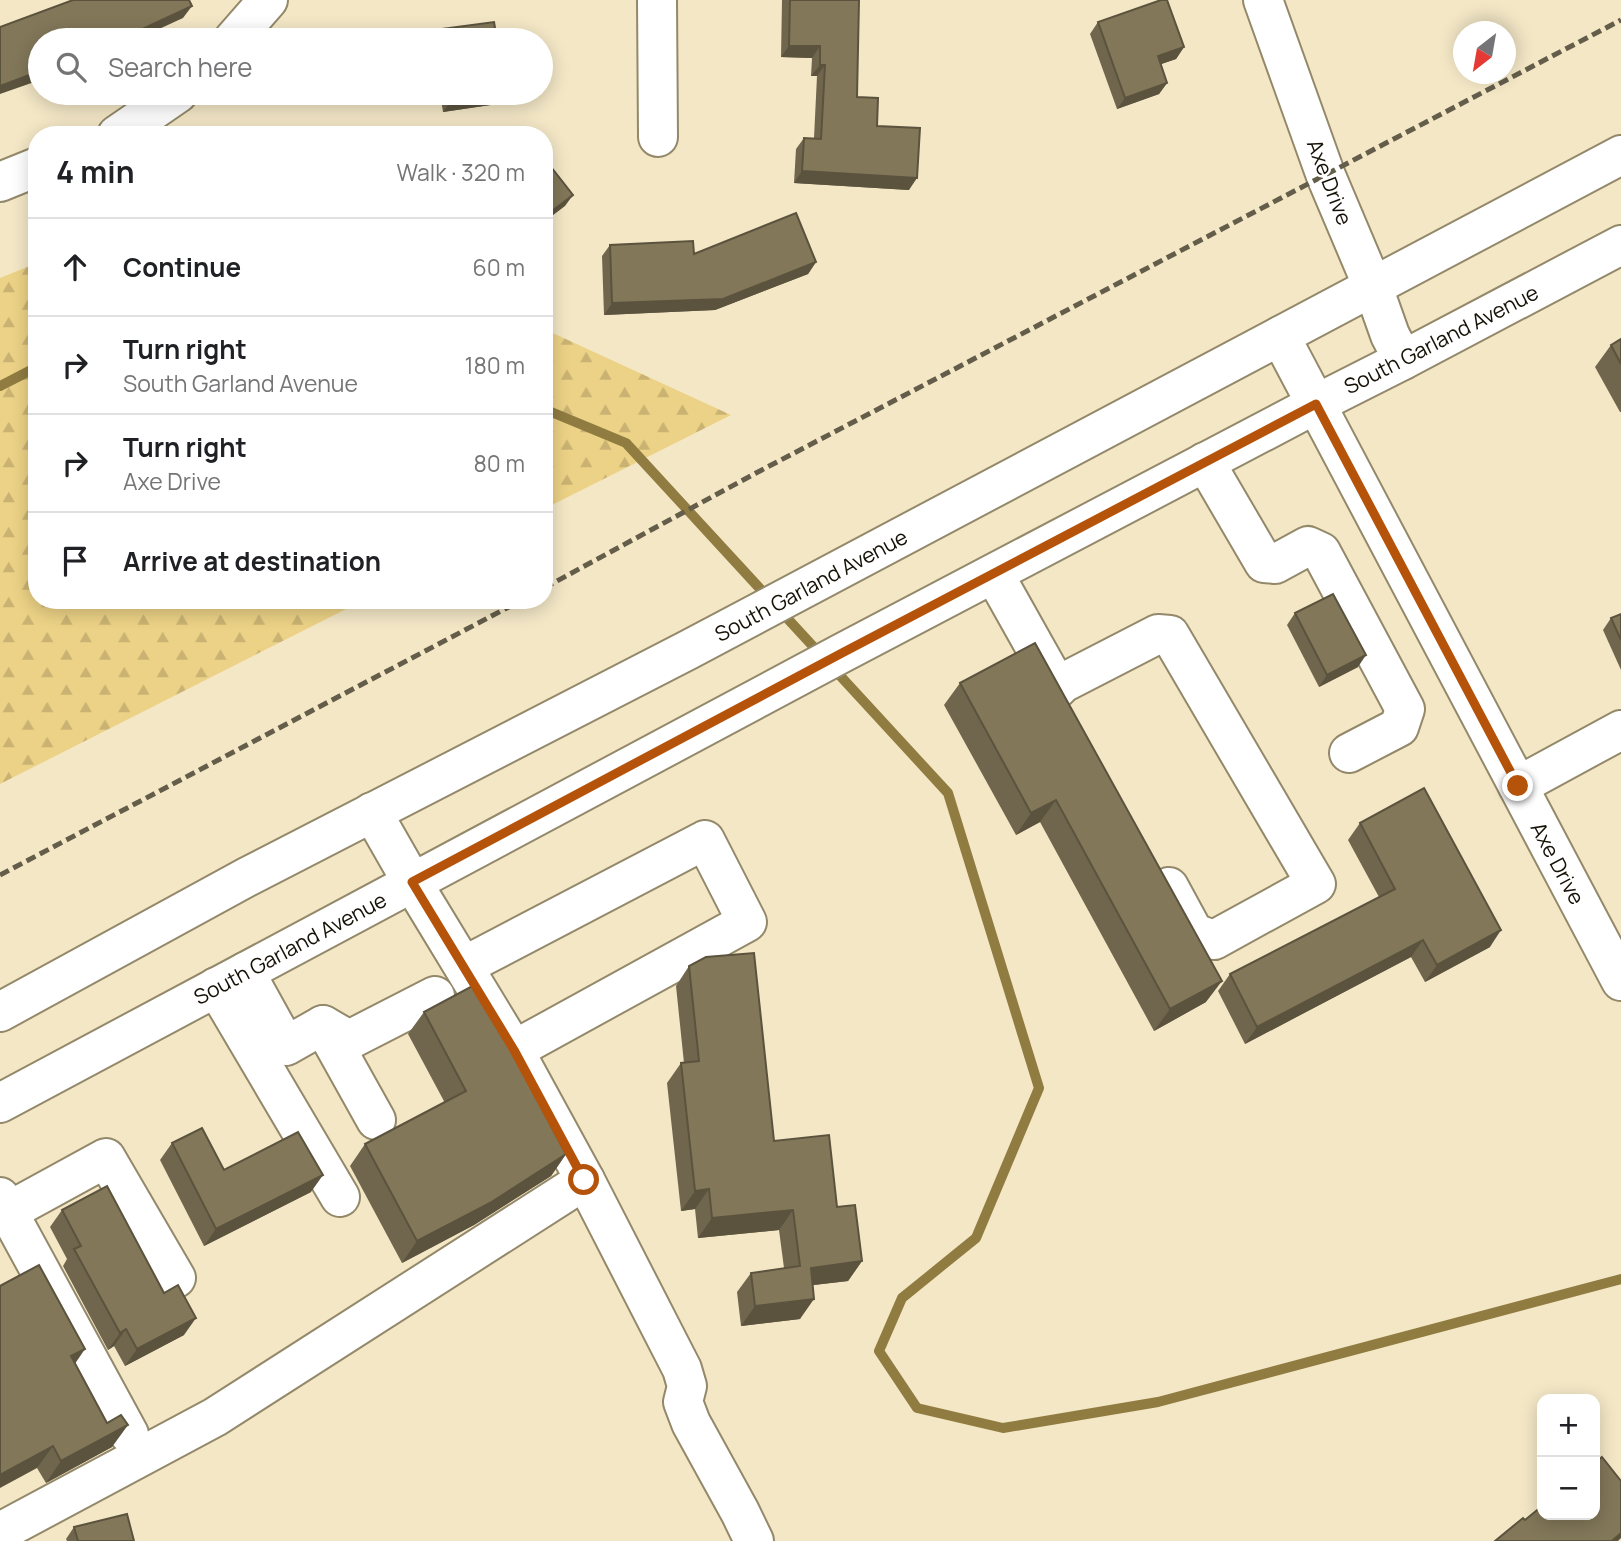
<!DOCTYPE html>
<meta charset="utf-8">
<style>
:root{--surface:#fff;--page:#f2f2f2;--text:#202124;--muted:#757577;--line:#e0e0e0}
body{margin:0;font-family:Manrope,sans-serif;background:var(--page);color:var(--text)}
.controls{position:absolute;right:21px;bottom:21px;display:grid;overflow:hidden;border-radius:14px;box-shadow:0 4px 18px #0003}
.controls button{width:63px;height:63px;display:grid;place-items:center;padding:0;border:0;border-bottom:2px solid var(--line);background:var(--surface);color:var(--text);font:35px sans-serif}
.compass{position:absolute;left:1453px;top:21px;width:63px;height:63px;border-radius:50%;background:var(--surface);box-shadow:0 4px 18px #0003;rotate:211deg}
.stop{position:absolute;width:21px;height:21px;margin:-16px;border:5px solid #b45309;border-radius:50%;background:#fff}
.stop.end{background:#b45309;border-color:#fff;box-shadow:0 2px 7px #0008}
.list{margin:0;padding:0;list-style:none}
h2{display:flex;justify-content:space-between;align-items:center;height:91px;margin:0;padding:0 28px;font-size:30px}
h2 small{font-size:23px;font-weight:400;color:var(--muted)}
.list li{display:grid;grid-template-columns:46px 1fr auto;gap:21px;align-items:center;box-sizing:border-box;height:98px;padding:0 28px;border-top:2px solid var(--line)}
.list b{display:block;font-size:26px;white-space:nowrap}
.list p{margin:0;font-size:23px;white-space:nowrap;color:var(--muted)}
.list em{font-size:23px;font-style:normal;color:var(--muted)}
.icon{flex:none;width:38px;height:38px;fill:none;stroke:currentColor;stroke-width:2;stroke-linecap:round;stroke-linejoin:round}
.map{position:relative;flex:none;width:1621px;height:1541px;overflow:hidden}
.search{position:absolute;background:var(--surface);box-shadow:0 4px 18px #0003;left:28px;top:28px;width:525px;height:77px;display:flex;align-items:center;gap:18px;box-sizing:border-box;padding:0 24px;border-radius:38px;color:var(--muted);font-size:26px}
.panel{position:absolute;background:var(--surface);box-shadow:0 4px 18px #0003;left:28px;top:126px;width:525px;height:483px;border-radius:28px}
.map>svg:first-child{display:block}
.forest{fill:url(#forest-firs)}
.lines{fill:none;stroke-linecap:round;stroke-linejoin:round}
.stream{stroke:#907c41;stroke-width:10}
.minor-casing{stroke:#93896a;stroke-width:42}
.major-casing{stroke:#93896a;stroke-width:42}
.minor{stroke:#fff;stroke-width:38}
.major{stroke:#fff;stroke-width:38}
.rail{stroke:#645d4a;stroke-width:5;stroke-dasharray:10 5;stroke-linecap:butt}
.wall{fill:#70664d}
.shaded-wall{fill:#5b533e}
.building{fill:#827759;stroke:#5b533e;stroke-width:2}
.route{stroke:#b45309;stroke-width:9}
.labels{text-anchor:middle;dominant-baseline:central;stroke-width:5;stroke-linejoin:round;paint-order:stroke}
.street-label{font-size:21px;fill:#161106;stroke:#fff}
</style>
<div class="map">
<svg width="1621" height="1541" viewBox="0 0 1621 1541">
<defs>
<pattern id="forest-firs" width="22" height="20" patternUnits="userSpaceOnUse" patternTransform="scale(1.75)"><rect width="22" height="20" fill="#ecd286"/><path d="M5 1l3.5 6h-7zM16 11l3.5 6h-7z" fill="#cab372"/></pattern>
</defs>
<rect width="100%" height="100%" fill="#f3e7c6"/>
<!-- forest -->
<g class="forest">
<path d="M 37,263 L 37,600 L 364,600 L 0,784 L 0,278 Z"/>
<path d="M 544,329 L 731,415 L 544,509 Z"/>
</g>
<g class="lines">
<!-- stream -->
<g class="stream">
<path d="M 0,386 L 37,367"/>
<path d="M 544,409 L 626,443 L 948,793 L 1039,1088 L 976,1238 L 902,1298 L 879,1351 L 917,1408 L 1003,1428 L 1158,1402 L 1621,1279"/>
</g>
<defs>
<g id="minor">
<path d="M 657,0 L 658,137"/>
<path d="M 1263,0 L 1326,176 L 1373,287 L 1390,335 L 1403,360"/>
<path d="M 233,40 L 268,0"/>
<path d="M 117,135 L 178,93"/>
<path d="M 0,182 L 37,167"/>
<path d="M 1280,336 L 1621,981"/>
<path d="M 1205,462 L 1264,563 L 1275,564 L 1308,546 L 1321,552 L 1405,709 L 1399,727 L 1349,753"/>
<path d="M 994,574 L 1058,688"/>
<path d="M 1057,686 L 1158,634 L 1170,635 L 1316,884 L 1214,940 L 1194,933 L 1169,887"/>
<path d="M 1518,786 L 1621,730"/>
<path d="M 372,812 L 412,882 L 514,1050 L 747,922 L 705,840 L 464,966"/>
<path d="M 245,972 L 286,1046 L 323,1025 L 376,1120"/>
<path d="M 216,987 L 340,1197"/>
<path d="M 323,1025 L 349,1040 L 435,996"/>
<path d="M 514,1050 L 585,1180 L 682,1369 L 687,1386 L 683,1402 L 691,1423 L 740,1512 L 754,1541"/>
<path d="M 0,1197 L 129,1434"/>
<path d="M 0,1216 L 106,1158 L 176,1278"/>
<path d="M 0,1532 L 215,1417 L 585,1180"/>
</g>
<g id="major">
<path d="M 0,1012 L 247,877 L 688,650 L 1621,155"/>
<path d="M 0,1103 L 842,653 L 1316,404 L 1403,360 L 1621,245"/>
</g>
</defs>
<!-- minor casing -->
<use href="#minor" class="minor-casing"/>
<!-- major casing -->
<use href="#major" class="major-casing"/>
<!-- minor -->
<use href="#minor" class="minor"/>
<!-- major -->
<use href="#major" class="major"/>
<!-- rail -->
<g class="rail">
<path d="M 544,588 L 756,473 L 1621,20"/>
<path d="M 0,875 L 522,600"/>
</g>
</g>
<!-- wall -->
<g class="wall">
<path d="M 782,0 L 859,0 L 857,97 L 877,126 L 909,190 L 794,183 L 796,149 L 804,138 L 814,138 L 817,76 L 811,76 L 812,58 L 781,57 Z"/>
<path d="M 1098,22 L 1184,47 L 1176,59 L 1161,64 L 1167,83 L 1159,94 L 1117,109 L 1090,34 Z"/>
<path d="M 441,29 L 497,40 L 433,40 Z"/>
<path d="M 440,93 L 504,93 L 497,104 L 443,112 Z"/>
<path d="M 610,245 L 694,254 L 816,262 L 808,274 L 715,310 L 604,315 L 602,256 Z"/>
<path d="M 1621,339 L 1621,412 L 1620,412 L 1595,367 L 1611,345 Z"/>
<path d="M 1295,613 L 1358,667 L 1319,687 L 1287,625 Z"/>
<path d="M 1621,614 L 1621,670 L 1603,630 L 1611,618 Z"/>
<path d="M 1035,643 L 1206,1002 L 1154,1031 L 1040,822 L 1016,835 L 944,705 L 960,683 Z"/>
<path d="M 1360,823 L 1490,947 L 1425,982 L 1411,957 L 1245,1044 L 1218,991 L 1230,974 L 1379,897 L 1348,840 Z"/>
<path d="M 689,966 L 774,1141 L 837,1207 L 862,1261 L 848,1281 L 813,1285 L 800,1319 L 741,1326 L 737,1292 L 751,1273 L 784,1268 L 779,1230 L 698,1238 L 695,1209 L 681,1211 L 667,1083 L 681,1063 L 684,1063 L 676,986 Z"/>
<path d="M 424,1012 L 566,1154 L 551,1176 L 474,1225 L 402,1263 L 350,1166 L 365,1144 L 445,1103 L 408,1034 Z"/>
<path d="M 172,1143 L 224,1170 L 311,1192 L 204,1246 L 160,1160 Z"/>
<path d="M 62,1210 L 184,1335 L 125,1366 L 114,1346 L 108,1350 L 63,1266 L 67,1259 L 50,1227 Z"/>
<path d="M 75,1364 L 112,1447 L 46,1483 L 37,1468 Z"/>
<path d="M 74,1527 L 134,1541 L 67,1541 L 66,1539 Z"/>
</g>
<!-- shaded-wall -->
<g class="shaded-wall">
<path d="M 192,6 L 183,18 L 135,40 L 119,40 Z"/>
<path d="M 789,46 L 820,46 L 812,58 L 781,57 Z"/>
<path d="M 1184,47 L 1176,59 L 1150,68 L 1158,56 Z"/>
<path d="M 820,65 L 825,65 L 817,76 L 811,76 Z"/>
<path d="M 40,71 L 40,80 L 0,94 L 0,86 Z"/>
<path d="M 1167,83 L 1159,94 L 1117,109 L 1125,98 Z"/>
<path d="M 505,93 L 497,104 L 443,112 L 451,101 Z"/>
<path d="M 802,171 L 917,178 L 909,190 L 794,183 Z"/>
<path d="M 573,195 L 565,206 L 544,222 L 544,217 Z"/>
<path d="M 816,262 L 808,274 L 715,310 L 604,315 L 612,303 Z"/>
<path d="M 1366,655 L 1358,667 L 1319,687 L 1327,675 Z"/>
<path d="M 1056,800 L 1040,822 L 1016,835 L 1031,813 Z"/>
<path d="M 1501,930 L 1490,947 L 1425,982 L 1437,965 Z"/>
<path d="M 1423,940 L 1411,957 L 1245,1044 L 1257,1027 Z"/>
<path d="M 1222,981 L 1206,1002 L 1154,1031 L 1170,1009 Z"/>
<path d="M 566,1154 L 551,1176 L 474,1225 L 402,1263 L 417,1241 Z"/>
<path d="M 323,1175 L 311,1192 L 204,1246 L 216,1229 Z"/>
<path d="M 709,1189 L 695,1209 L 681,1211 L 695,1191 Z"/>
<path d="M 793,1210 L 779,1230 L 698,1238 L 712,1218 Z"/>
<path d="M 862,1261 L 848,1281 L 797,1287 L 811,1268 Z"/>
<path d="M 814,1299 L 800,1319 L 741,1326 L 755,1306 Z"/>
<path d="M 196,1318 L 184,1335 L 125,1366 L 137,1349 Z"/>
<path d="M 126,1329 L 114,1346 L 108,1350 L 120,1333 Z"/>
<path d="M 85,1349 L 70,1371 L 71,1356 Z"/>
<path d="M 128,1425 L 112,1447 L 46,1483 L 61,1461 Z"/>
<path d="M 53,1446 L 37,1468 L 0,1488 L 0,1475 Z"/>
<path d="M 1621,1533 L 1621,1538 L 1618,1541 L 1612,1541 Z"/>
</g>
<!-- building -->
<g class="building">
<path d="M 73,0 L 189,0 L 192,6 L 119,40 L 40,40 L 40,71 L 0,86 L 0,27 Z"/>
<path d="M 790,0 L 859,0 L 857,97 L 878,98 L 877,126 L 920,128 L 917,178 L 802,171 L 804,138 L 821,139 L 825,65 L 820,65 L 820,46 L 789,46 Z"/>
<path d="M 1161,0 L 1167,0 L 1184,47 L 1158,56 L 1167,83 L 1125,98 L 1098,22 Z"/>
<path d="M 494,22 L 497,40 L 442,40 L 441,29 Z"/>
<path d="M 450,93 L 504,93 L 451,101 Z"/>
<path d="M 544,158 L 573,195 L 544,217 Z"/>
<path d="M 796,213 L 816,262 L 723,299 L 612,303 L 610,245 L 693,241 L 694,254 Z"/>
<path d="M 1621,339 L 1621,364 L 1611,345 Z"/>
<path d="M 1333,594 L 1366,655 L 1327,675 L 1295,613 Z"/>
<path d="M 1621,614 L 1621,640 L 1611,618 Z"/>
<path d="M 1035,643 L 1222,981 L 1170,1009 L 1056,800 L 1031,813 L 960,683 Z"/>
<path d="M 1424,788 L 1501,930 L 1437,965 L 1423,940 L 1257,1027 L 1230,974 L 1395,889 L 1360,823 Z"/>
<path d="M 754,953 L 774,1141 L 829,1135 L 837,1207 L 855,1205 L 862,1261 L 811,1268 L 814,1299 L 755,1306 L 751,1273 L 800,1266 L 793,1210 L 712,1218 L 709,1189 L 695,1191 L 681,1063 L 699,1061 L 689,966 L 706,957 Z"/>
<path d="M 476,984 L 566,1154 L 490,1203 L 417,1241 L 365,1144 L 466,1091 L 424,1012 Z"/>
<path d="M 202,1128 L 224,1170 L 298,1132 L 323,1175 L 216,1229 L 172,1143 Z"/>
<path d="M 107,1186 L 164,1293 L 178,1285 L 196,1318 L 137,1349 L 126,1329 L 120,1333 L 74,1249 L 81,1246 L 62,1210 Z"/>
<path d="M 39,1265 L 85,1349 L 71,1356 L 107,1423 L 121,1415 L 128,1425 L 61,1461 L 53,1446 L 0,1475 L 0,1286 Z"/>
<path d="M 1602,1457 L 1621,1481 L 1621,1533 L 1612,1541 L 1495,1541 L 1523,1518 L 1525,1520 L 1542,1506 L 1542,1515 L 1595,1515 L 1595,1463 Z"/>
<path d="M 127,1514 L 134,1541 L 78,1541 L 74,1527 Z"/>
</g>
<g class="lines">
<!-- route -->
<path class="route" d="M 584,1180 L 514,1050 L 412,882 L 842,653 L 1316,404 L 1518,786"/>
</g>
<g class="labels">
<!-- street labels -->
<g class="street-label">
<text transform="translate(1330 182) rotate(69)">Axe Drive</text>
<text transform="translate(1441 339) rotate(-27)">South Garland Avenue</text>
<text transform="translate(811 585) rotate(-28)">South Garland Avenue</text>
<text transform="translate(1558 863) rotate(62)">Axe Drive</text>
<text transform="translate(290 948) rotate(-28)">South Garland Avenue</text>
</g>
</g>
</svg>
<div class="controls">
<button>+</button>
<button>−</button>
</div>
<svg class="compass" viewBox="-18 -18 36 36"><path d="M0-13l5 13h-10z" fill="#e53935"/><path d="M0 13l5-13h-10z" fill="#757577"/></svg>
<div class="stop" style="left:584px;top:1180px"></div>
<div class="stop end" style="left:1518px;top:786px"></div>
<div class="search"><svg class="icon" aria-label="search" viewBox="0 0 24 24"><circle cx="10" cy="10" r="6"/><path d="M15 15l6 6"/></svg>Search here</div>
<section class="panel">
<h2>4 min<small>Walk · 320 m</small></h2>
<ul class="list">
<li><svg class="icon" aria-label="ahead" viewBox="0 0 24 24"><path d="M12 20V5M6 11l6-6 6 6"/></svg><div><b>Continue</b></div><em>60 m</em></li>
<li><svg class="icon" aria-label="right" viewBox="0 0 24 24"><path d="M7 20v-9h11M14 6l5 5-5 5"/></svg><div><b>Turn right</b><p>South Garland Avenue</p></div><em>180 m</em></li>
<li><svg class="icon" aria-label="right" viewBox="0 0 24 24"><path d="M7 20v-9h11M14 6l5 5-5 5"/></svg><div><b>Turn right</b><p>Axe Drive</p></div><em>80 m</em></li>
<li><svg class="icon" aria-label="arrive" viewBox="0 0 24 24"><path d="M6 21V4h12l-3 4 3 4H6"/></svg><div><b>Arrive at destination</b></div></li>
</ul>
</section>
</div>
